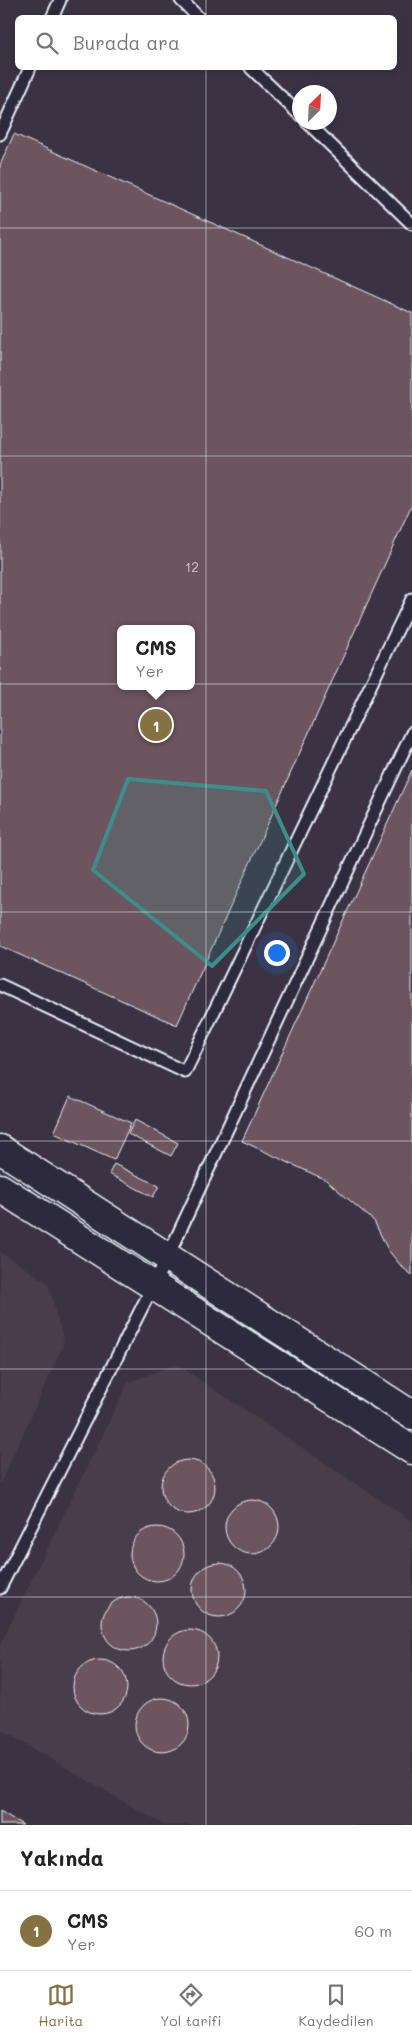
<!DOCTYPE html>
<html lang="tr">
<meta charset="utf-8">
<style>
:root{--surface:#fff;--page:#f6f6f6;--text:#222;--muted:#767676;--line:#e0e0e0;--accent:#857141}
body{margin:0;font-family:Mali,sans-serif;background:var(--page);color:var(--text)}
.compass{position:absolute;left:292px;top:85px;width:45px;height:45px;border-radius:50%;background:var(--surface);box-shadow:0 2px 8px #0003;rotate:24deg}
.you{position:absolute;left:276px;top:952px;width:18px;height:18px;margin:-12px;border:4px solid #fff;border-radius:50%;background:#1a73e8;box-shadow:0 0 0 8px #1a73e833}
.badge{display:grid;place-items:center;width:32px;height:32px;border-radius:50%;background:var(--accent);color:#fff;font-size:16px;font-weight:700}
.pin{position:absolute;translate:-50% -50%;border:2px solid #fff;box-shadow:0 1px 5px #0006}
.popup{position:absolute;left:117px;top:625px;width:78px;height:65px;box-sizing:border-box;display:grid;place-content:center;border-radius:8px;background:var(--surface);filter:drop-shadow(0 1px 4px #0005);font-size:16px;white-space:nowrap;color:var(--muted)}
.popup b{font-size:19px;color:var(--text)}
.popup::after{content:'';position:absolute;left:50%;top:100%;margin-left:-10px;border:10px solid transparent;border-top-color:var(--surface)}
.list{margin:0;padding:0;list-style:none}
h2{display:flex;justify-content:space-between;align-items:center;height:65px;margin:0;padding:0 20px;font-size:21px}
h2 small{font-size:16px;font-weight:400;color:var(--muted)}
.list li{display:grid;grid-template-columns:32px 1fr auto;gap:15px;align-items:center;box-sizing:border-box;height:80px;padding:0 20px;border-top:1px solid var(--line)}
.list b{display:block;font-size:19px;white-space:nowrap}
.list p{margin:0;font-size:16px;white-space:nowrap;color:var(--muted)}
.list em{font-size:16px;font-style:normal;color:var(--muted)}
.icon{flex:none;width:28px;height:28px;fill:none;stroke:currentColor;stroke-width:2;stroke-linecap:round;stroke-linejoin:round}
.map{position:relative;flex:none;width:412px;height:1825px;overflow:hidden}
.search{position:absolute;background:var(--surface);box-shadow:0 2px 8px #0003;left:15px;right:15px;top:15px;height:55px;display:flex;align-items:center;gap:12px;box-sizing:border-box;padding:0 18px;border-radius:8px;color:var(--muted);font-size:19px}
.sheet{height:145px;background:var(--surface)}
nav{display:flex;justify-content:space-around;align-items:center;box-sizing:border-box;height:70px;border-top:1px solid var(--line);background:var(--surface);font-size:14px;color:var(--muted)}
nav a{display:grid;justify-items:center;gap:2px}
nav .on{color:var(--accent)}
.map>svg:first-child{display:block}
.built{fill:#4a3d4c}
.building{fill:#6d5560;stroke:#e8f1f8;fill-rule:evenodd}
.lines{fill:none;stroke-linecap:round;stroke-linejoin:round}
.service-casing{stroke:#e8f1f8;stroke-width:15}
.tertiary-casing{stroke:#e8f1f8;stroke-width:31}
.service{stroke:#2f2a3d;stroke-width:11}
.tertiary{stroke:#2f2a3d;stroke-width:28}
.marked{fill:#3a8f8a;fill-opacity:0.2;stroke:#3a8f8a;stroke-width:4;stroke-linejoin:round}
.grid{fill:none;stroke:#e8f1f8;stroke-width:1;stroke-opacity:0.55}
.labels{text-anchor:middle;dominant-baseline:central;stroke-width:5;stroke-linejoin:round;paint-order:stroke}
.number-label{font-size:14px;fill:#c9cad2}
</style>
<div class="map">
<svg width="412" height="1825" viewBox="0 0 412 1825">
<rect width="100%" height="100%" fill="#3b3344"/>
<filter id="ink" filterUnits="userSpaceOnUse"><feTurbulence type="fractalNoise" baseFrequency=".02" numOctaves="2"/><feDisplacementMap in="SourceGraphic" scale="10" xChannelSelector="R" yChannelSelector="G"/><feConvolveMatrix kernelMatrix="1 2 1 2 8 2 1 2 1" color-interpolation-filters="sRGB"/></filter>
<g filter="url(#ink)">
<!-- built -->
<g class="built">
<path d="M 0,1252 L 48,1283 L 64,1343 L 0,1484 Z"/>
<path d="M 176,1364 L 412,1521 L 412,1825 L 164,1825 L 0,1729 L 0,1645 L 128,1383 Z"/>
</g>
<!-- building -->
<g class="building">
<path d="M 14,134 L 412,313 L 412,504 L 177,1025 L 0,946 L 0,165 ZM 121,629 L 191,629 L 191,686 L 121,686 Z"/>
<path d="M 412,770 L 412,1275 L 402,1267 L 388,1250 L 374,1221 L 326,1180 L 242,1141 Z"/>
<path d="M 70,1096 L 131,1123 L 114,1160 L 54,1133 Z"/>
<path d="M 135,1120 L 178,1143 L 171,1156 L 128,1134 Z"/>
<path d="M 114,1164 L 159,1186 L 153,1197 L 109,1174 Z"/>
<circle cx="188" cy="1487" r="27"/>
<circle cx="252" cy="1527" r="27"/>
<circle cx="157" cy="1554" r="27"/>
<circle cx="219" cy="1590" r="27"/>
<circle cx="129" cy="1624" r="27"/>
<circle cx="190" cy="1657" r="27"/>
<circle cx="100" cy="1687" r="27"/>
<circle cx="162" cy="1725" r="27"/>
<path d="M 0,1811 L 23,1825 L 0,1825 Z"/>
</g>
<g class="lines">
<defs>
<g id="service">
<path d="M 181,0 L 199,18"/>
<path d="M 52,18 L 60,0"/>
<path d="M 251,68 L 300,115"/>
<path d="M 307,122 L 412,224"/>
<path d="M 0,134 L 30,68"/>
<path d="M 0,985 L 185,1072 L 412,599"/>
<path d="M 0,1588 L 167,1258 L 412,733"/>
</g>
<g id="tertiary">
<path d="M 0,1149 L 412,1415"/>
<path d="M 0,1188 L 412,1450"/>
</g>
</defs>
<!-- service casing -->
<use href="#service" class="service-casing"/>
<!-- tertiary casing -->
<use href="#tertiary" class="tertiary-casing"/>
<!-- service -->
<use href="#service" class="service"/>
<!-- tertiary -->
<use href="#tertiary" class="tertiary"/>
</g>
</g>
<!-- marked area -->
<path class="marked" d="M 128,779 L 266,791 L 304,874 L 212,966 L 93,870 Z"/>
<!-- grid -->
<path class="grid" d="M 206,0 L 206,18M 206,68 L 206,1825M 0,228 L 412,228M 0,456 L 412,456M 0,684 L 412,684M 0,912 L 412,912M 0,1141 L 412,1141M 0,1369 L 412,1369M 0,1597 L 412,1597"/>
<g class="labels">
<!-- number labels -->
<g class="number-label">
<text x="192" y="566">12</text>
</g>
</g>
</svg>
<svg class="compass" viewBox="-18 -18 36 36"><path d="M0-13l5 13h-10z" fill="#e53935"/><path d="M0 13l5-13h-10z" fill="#767676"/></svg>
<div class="you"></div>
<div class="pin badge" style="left:156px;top:725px">1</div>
<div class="popup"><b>CMS</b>Yer</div>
<div class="search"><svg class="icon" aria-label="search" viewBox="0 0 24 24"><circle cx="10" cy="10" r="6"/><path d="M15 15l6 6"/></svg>Burada ara</div>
</div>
<section class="sheet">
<h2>Yakında<small></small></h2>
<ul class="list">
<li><span class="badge">1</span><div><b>CMS</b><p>Yer</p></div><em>60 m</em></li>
</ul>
</section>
<nav>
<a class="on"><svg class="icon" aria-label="map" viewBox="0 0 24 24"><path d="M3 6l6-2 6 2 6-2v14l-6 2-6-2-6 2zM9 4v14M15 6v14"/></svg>Harita</a>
<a><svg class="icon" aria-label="directions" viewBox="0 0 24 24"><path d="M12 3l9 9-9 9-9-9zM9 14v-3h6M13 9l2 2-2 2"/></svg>Yol tarifi</a>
<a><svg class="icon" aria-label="saved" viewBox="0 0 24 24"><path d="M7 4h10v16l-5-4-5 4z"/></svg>Kaydedilen</a>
</nav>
